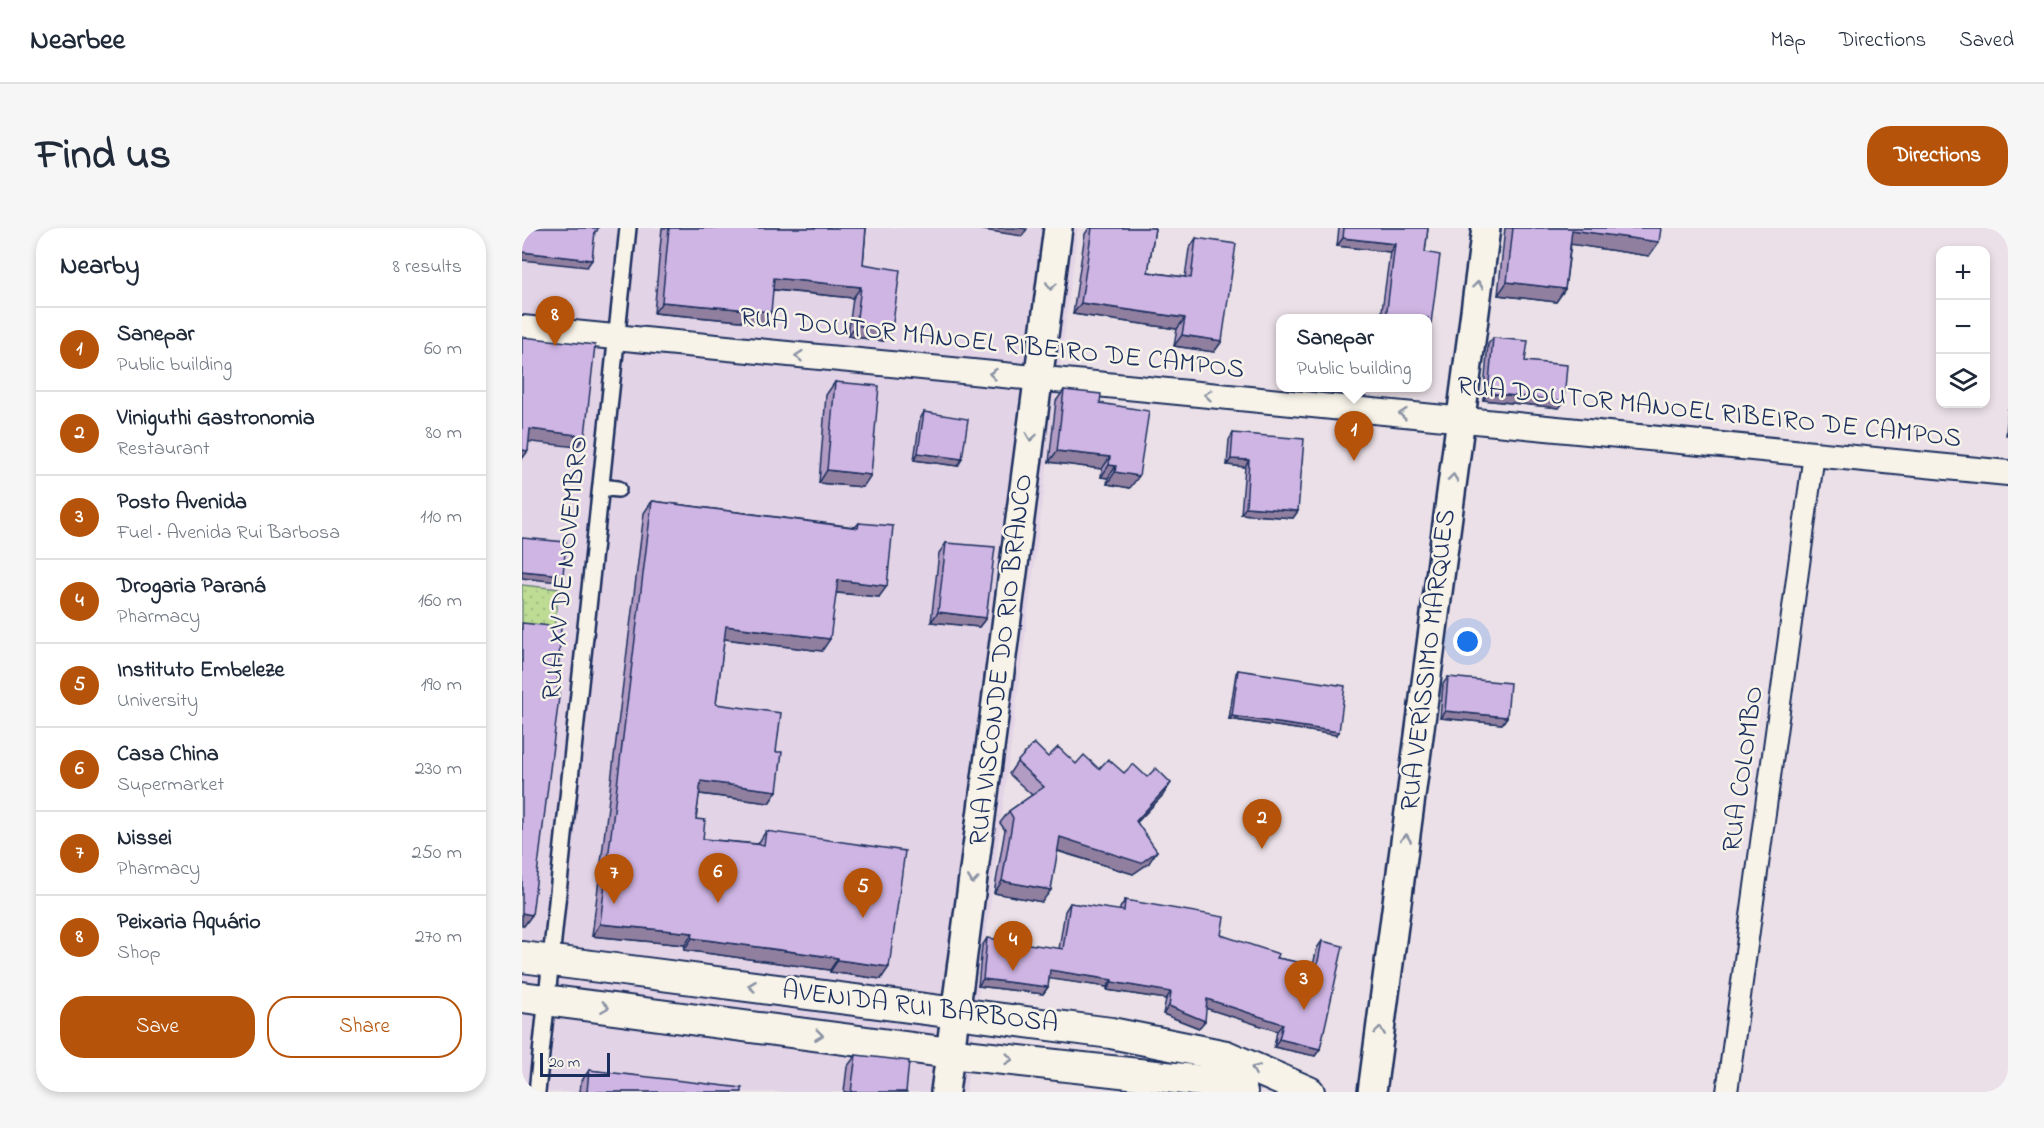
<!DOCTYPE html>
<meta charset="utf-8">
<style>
:root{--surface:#fff;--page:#f6f6f7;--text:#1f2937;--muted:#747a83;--line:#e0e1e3;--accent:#b45309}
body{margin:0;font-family:"Indie Flower",sans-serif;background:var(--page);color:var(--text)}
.controls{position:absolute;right:18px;top:18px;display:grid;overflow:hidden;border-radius:12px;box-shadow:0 3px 9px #0003}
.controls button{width:54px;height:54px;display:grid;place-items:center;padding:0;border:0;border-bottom:2px solid var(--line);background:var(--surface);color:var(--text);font:30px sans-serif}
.scale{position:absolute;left:18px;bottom:15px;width:70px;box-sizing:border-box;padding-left:6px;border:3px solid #1b2f5e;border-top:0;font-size:16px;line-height:21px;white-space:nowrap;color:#1b2f5e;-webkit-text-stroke:4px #f7f3e8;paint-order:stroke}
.you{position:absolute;left:946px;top:414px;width:21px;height:21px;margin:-15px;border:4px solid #fff;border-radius:50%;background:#1a73e8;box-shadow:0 0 0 9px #1a73e833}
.badge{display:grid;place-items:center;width:39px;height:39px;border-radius:50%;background:var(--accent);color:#fff;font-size:20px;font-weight:700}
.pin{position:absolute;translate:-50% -50px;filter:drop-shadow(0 2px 3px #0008)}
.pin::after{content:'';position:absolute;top:32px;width:21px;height:18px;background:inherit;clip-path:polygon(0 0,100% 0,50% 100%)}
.popup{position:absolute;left:754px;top:86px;width:156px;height:78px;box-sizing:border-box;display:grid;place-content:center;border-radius:12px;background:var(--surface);filter:drop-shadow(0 2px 4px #0005);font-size:20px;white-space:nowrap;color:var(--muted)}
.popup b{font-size:22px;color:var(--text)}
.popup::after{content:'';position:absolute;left:50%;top:100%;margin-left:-12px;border:12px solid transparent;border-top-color:var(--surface)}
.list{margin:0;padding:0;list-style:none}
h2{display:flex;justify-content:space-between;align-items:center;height:78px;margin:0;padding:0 24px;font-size:26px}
h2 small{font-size:20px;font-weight:400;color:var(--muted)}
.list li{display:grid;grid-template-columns:39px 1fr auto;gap:18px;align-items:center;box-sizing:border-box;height:84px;padding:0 24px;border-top:2px solid var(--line)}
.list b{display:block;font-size:22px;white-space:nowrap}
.list p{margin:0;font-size:20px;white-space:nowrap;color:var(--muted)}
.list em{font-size:20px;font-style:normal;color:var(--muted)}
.actions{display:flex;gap:12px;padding:18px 24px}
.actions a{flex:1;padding:14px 0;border:2px solid var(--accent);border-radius:24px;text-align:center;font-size:21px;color:var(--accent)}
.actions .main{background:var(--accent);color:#fff}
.icon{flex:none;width:33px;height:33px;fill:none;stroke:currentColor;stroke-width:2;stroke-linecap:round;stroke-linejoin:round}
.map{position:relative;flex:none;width:1486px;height:864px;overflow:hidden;border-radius:24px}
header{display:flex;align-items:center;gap:36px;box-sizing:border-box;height:84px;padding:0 30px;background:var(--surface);border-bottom:2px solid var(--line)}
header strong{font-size:28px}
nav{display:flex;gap:33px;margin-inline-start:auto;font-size:21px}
.intro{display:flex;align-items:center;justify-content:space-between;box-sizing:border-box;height:144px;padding:0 36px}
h1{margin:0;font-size:42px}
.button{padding:15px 27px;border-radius:24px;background:var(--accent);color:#fff;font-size:21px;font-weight:700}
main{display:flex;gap:36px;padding:0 36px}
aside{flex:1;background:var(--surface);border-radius:24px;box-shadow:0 3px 9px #0003}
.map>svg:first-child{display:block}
.built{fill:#e3d3e6}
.grass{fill:url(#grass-dots);stroke:#6c8679;stroke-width:1.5}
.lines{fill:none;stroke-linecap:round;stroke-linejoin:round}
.pedestrian-casing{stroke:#1b2f5e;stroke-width:20}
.minor-casing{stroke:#1b2f5e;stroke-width:24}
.tertiary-casing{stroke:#1b2f5e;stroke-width:28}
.secondary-casing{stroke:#1b2f5e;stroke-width:32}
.primary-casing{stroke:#1b2f5e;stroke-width:34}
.pedestrian{stroke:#f7f3e8;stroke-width:15}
.minor{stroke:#f7f3e8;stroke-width:20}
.tertiary{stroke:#f7f3e8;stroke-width:24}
.secondary{stroke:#f7f3e8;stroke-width:27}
.primary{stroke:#f7f3e8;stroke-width:30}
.wall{fill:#b29cc4;stroke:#1b2f5e;stroke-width:1.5}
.shaded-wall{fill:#917fa0;stroke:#1b2f5e;stroke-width:1.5}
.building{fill:#cfb5e4;stroke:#1b2f5e;stroke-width:1.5}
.oneway{stroke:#8991a3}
.labels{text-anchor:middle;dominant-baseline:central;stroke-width:5;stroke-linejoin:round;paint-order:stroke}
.street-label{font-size:27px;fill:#1b2f5e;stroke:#f7f3e8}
</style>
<header>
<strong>Nearbee</strong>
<nav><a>Map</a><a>Directions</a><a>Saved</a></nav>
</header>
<div class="intro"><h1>Find us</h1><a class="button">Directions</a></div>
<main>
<aside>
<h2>Nearby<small>8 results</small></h2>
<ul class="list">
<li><span class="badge">1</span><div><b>Sanepar</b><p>Public building</p></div><em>60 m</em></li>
<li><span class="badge">2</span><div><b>Viniguthi Gastronomia</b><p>Restaurant</p></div><em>80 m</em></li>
<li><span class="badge">3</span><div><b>Posto Avenida</b><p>Fuel · Avenida Rui Barbosa</p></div><em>110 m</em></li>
<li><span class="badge">4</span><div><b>Drogaria Paraná</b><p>Pharmacy</p></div><em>160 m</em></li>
<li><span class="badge">5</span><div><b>Instituto Embeleze</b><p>University</p></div><em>190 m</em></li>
<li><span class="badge">6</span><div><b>Casa China</b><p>Supermarket</p></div><em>230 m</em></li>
<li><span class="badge">7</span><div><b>Nissei</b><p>Pharmacy</p></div><em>250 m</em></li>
<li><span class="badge">8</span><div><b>Peixaria Aquário</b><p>Shop</p></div><em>270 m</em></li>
</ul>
<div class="actions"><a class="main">Save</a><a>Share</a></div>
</aside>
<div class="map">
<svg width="1486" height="864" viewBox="0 0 1486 864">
<defs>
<pattern id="grass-dots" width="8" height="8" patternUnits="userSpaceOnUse" patternTransform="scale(1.5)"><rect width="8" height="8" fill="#bedc94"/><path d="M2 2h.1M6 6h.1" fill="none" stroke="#a3bd82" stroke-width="1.8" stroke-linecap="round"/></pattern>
</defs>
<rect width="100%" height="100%" fill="#ebe0e7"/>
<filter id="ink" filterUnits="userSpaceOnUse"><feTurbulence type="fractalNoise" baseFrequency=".0167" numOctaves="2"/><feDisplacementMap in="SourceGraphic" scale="12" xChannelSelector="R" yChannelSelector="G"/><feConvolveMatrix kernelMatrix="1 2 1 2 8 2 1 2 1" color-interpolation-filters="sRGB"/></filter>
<g filter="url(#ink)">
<!-- built -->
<path class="built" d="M 0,0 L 556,0 L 444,864 L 0,864 Z"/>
<!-- grass -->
<path class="grass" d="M 0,357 L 37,361 L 31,410 L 0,402 Z"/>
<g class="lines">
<defs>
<g id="pedestrian">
<path d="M 79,259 L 96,261"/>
<path d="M 15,864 L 106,0"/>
</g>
<path id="minor" d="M 1205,864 L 1292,226"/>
<path id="tertiary" d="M 0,100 L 1486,245"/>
<g id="secondary">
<path d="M 423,864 L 536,0"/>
<path d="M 850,864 L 964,0"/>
</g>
<g id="primary">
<path d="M 0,729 L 589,805 L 704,828 L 787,864"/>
<path d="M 0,769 L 444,827 L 698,855 L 720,864"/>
</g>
</defs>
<!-- pedestrian casing -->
<use href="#pedestrian" class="pedestrian-casing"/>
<!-- minor casing -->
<use href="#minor" class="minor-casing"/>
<!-- tertiary casing -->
<use href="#tertiary" class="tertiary-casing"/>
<!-- secondary casing -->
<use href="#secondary" class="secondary-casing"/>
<!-- primary casing -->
<use href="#primary" class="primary-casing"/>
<!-- pedestrian -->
<use href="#pedestrian" class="pedestrian"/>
<!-- minor -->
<use href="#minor" class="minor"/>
<!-- tertiary -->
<use href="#tertiary" class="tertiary"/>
<!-- secondary -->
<use href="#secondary" class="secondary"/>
<!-- primary -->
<use href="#primary" class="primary"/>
</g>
<!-- wall -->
<g class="wall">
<path d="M 140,0 L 344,0 L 341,36 L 362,113 L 326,108 L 331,70 L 251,62 L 241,95 L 132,85 Z"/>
<path d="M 567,0 L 633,0 L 626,44 L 663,49 L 667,21 L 674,10 L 700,113 L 692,124 L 652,118 L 655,101 L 551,86 L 563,6 Z"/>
<path d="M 817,0 L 906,0 L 903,24 L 906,90 L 859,90 L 868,24 L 815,18 Z"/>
<path d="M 983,0 L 1139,0 L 1127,28 L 1049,16 L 1043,61 L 1034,74 L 976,67 Z"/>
<path d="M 971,110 L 1003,133 L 1042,173 L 1037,180 L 961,172 L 966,116 Z"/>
<path d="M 313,154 L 341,259 L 297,255 L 304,167 Z"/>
<path d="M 542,162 L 578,175 L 608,260 L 585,256 L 586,250 L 579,249 L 580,241 L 527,234 L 534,173 Z"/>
<path d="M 1486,180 L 1486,207 L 1484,207 Z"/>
<path d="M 402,184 L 436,238 L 392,232 L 398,191 Z"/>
<path d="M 711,205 L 776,283 L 771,290 L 719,286 L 723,239 L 705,237 L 707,212 Z"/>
<path d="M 130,273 L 333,299 L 337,295 L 357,369 L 314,365 L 300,423 L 202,411 L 194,476 L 254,524 L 255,563 L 247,575 L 177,566 L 174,591 L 181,611 L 236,616 L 244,603 L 359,751 L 308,744 L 308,742 L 162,722 L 163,717 L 70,708 L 122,285 Z"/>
<path d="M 424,315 L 464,390 L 457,399 L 409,394 L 417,325 Z"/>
<path d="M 716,442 L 817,504 L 814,507 L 707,491 L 714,445 Z"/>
<path d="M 926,449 L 985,489 L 980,496 L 918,490 L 921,456 Z"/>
<path d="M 526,529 L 577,541 L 602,545 L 641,567 L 615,594 L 627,635 L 611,646 L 535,623 L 520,674 L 472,665 L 483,602 L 478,595 L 487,583 L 510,567 L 487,546 L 495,534 Z"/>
<path d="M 603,672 L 699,707 L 755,730 L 791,737 L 795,720 L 800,713 L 798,821 L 793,828 L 752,819 L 755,803 L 684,780 L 677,800 L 641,786 L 644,771 L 585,762 L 585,759 L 527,750 L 526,759 L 521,766 L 456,758 L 460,718 L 465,710 L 537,721 L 543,683 L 548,675 L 598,683 L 598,680 Z"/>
<path d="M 334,827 L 384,864 L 322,864 L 325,839 Z"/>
<path d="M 67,842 L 220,864 L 58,864 L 59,854 Z"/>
</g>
<!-- shaded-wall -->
<g class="shaded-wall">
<path d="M 455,0 L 498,0 L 505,1 L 500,8 L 455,1 Z"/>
<path d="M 1050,2 L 1137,14 L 1127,28 L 1041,15 Z"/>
<path d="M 821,10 L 873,16 L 868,24 L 815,18 Z"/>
<path d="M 0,24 L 70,32 L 65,39 L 0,32 Z"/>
<path d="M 252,50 L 339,59 L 331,70 L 245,61 Z"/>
<path d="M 985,54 L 1043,61 L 1034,74 L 976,67 Z"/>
<path d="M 140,74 L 249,84 L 241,95 L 132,85 Z"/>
<path d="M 559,75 L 663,90 L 655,101 L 551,86 Z"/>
<path d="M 334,97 L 370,102 L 362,113 L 326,108 Z"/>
<path d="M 660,107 L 700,113 L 692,124 L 652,118 Z"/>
<path d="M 875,159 L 897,159 L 895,162 Z"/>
<path d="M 966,165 L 1042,173 L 1037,180 L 961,172 Z"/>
<path d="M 8,201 L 63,208 L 55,219 L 0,213 Z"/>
<path d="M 0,222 L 6,223 L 0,231 Z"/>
<path d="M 535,223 L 588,229 L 580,241 L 527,234 Z"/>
<path d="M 396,225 L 440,231 L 436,238 L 392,232 Z"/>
<path d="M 709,231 L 727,232 L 723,239 L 705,237 Z"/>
<path d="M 587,237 L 594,238 L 586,250 L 579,249 Z"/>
<path d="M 305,242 L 349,247 L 341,259 L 297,255 Z"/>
<path d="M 593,244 L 617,248 L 608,260 L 585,256 Z"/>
<path d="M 724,279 L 776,283 L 771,290 L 719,286 Z"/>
<path d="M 0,343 L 41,347 L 36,354 L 0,350 Z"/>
<path d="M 316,352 L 365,358 L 357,369 L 307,364 Z"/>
<path d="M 416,384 L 464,390 L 457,399 L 409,394 Z"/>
<path d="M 204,398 L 308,411 L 300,423 L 195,410 Z"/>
<path d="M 923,483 L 985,489 L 980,496 L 918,490 Z"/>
<path d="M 710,488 L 817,504 L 814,507 L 707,491 Z"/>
<path d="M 179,553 L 255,563 L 247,575 L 171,565 Z"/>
<path d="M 649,555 L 641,567 L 606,604 L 614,593 Z"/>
<path d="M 538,609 L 635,623 L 627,635 L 611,646 L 530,621 Z"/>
<path d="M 480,653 L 529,662 L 520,674 L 472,665 Z"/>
<path d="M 0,685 L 10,687 L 2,698 L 0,697 Z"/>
<path d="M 78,696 L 171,705 L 163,717 L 70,708 Z"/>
<path d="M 170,710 L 316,730 L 308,742 L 162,722 Z"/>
<path d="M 316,732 L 367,739 L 359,751 L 308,744 Z"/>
<path d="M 528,742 L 590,752 L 585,759 L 523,750 Z"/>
<path d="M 461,751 L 526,759 L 521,766 L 456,758 Z"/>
<path d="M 590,754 L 649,764 L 644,771 L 585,762 Z"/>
<path d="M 685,771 L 761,796 L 755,803 L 680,779 Z"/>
<path d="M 647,778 L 683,793 L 677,800 L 641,786 Z"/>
<path d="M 757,811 L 798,821 L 793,828 L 752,819 Z"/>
</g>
<!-- building -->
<g class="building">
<path d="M 0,0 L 76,0 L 75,3 L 73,3 L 70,32 L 0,24 Z"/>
<path d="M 147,0 L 344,0 L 341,36 L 378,42 L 370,102 L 334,97 L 339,59 L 252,50 L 249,84 L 140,74 Z"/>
<path d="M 570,0 L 633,0 L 626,44 L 669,50 L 674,10 L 714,16 L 700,113 L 660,107 L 663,90 L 559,75 Z"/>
<path d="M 822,0 L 906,0 L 903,24 L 918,27 L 906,118 L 906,90 L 864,90 L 873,16 L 821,10 Z"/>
<path d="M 991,0 L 1139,0 L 1137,14 L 1050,2 L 1043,61 L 985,54 Z"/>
<path d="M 0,109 L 73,117 L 63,208 L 8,201 L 6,223 L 0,222 Z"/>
<path d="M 971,110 L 1006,113 L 1003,133 L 1045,137 L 1042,173 L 966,165 Z"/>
<path d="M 313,154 L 357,158 L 349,247 L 305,242 Z"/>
<path d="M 542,162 L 579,166 L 578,175 L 627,183 L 617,248 L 593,244 L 594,238 L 587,237 L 588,229 L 535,223 Z"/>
<path d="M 402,184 L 446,191 L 440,231 L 396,225 Z"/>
<path d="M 711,205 L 782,211 L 776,283 L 724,279 L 727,232 L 709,231 Z"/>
<path d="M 130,273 L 336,300 L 337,295 L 371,298 L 365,358 L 316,352 L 308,411 L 204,398 L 194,476 L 259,485 L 254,524 L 260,524 L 255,563 L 179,553 L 174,591 L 183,592 L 181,611 L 242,617 L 244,603 L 383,623 L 367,739 L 316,732 L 316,730 L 170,710 L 171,705 L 78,696 Z"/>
<path d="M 0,310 L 44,314 L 41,347 L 0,343 Z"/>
<path d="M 424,315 L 473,319 L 464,390 L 416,384 Z"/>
<path d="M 0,395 L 39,399 L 35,460 L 38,461 L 10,687 L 0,685 Z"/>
<path d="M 716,442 L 823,458 L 817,504 L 710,488 Z"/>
<path d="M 926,449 L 988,455 L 985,489 L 923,483 Z"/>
<path d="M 512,515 L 526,529 L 536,519 L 554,536 L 562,527 L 577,541 L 586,531 L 602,545 L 611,536 L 625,549 L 634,540 L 649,555 L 614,593 L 635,623 L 619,635 L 538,609 L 529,662 L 480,653 L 491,590 L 487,583 L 522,559 L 495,534 Z"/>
<path d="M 603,672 L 702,689 L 699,707 L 757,726 L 755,730 L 795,738 L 800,713 L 821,718 L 798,821 L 757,811 L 761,796 L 685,771 L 683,793 L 647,778 L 649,764 L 590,754 L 590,752 L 528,742 L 526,759 L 461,751 L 465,710 L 541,721 L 548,675 L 602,683 Z"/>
<path d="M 334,827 L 387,833 L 384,864 L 329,864 Z"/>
<path d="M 67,842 L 220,860 L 220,864 L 65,864 Z"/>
</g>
<!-- one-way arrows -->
<defs><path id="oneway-chevron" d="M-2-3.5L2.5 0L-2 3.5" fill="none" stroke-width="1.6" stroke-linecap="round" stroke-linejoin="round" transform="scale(1.5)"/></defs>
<g class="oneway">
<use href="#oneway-chevron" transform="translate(956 57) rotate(-83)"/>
<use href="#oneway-chevron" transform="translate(529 58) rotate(97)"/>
<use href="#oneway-chevron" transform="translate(277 128) rotate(-175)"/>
<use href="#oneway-chevron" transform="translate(471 146) rotate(-174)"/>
<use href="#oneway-chevron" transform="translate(686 167) rotate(-175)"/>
<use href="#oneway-chevron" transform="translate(881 186) rotate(-175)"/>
<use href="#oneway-chevron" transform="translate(509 209) rotate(98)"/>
<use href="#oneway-chevron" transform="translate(931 250) rotate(-83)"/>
<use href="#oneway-chevron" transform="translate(884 610) rotate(-82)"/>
<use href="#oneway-chevron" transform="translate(451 652) rotate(97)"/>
<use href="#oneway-chevron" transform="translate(230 758) rotate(-173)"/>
<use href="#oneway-chevron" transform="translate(83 779) rotate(8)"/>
<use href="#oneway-chevron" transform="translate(858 803) rotate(-82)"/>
<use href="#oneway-chevron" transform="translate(297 807) rotate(7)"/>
<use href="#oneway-chevron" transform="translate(487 831) rotate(6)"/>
<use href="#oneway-chevron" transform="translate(733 841) rotate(-157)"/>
</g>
</g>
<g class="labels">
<!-- street labels -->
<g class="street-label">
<text transform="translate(470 116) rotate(6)">RUA DOUTOR MANOEL RIBEIRO DE CAMPOS</text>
<text transform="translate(1187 185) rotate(6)">RUA DOUTOR MANOEL RIBEIRO DE CAMPOS</text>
<text transform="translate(44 340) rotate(-84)">RUA XV DE NOVEMBRO</text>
<text transform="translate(480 432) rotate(-83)">RUA VISCONDE DO RIO BRANCO</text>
<text transform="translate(907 432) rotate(-83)">RUA VERÍSSIMO MARQUES</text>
<text transform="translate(1222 541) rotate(-82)">RUA COLOMBO</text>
<text transform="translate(398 780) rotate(7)">AVENIDA RUI BARBOSA</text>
</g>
</g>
</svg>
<div class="controls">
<button>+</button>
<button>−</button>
<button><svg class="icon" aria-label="layers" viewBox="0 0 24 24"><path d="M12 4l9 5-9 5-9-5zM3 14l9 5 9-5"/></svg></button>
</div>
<div class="scale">20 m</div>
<div class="you"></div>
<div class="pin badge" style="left:832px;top:233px">1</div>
<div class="popup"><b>Sanepar</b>Public building</div>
<div class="pin badge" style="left:740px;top:621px">2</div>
<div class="pin badge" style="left:782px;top:782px">3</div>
<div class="pin badge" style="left:491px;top:743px">4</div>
<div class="pin badge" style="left:341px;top:690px">5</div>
<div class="pin badge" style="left:196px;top:675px">6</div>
<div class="pin badge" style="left:92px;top:676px">7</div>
<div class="pin badge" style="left:33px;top:118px">8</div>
</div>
</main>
